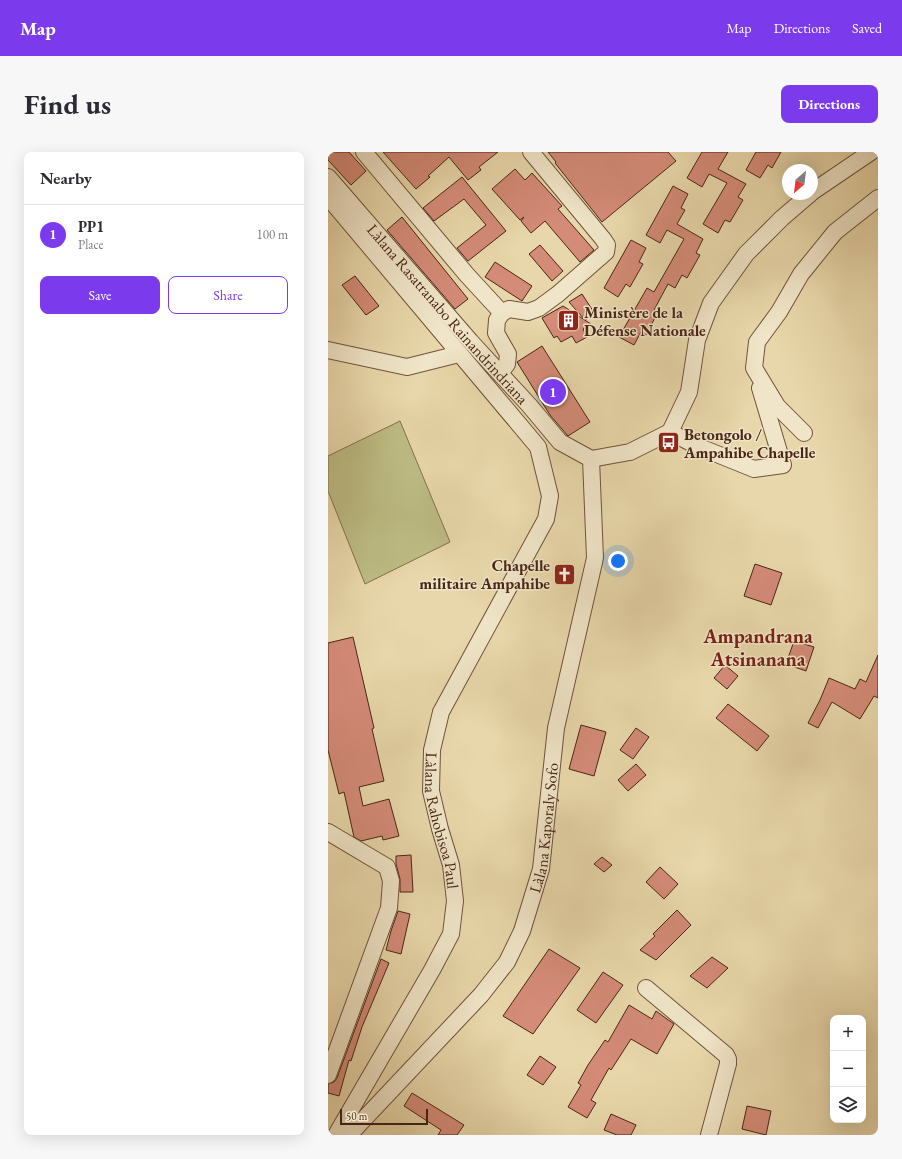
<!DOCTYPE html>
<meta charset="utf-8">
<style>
:root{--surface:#fff;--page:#f7f7f7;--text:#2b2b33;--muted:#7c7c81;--line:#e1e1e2;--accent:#7c3aed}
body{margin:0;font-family:"EB Garamond",serif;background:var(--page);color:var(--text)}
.controls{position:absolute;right:12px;bottom:12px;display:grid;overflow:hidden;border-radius:8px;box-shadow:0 4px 16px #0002}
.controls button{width:36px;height:36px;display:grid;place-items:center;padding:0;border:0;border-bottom:1px solid var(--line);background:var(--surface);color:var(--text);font:20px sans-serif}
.compass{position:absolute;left:454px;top:12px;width:36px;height:36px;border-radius:50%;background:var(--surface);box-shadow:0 4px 16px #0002;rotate:208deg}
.scale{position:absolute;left:12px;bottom:10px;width:88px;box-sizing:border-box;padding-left:4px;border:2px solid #492516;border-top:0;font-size:11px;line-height:14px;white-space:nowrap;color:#492516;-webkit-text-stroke:3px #f0e5c8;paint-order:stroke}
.you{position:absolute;left:290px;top:409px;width:14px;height:14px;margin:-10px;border:3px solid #fff;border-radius:50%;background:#1a73e8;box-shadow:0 0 0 6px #1a73e833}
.badge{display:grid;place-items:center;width:26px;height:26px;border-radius:50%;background:var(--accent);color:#fff;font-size:13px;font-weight:700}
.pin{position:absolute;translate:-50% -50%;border:2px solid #fff;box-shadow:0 1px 4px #0006}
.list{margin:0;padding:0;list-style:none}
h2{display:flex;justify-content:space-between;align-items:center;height:52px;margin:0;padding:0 16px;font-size:17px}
h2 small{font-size:13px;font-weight:400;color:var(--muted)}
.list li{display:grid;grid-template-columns:26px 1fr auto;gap:12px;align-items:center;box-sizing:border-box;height:60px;padding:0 16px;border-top:1px solid var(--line)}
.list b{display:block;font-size:15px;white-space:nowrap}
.list p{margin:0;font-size:13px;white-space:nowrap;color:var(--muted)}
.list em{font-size:13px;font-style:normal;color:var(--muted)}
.actions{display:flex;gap:8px;padding:12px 16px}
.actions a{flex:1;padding:9px 0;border:1px solid var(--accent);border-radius:8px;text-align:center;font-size:14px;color:var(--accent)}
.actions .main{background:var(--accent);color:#fff}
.icon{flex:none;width:22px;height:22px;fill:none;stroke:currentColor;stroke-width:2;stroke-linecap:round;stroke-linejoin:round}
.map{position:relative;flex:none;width:550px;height:983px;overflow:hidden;border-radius:8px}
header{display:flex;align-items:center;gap:24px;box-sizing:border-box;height:56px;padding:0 20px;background:var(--accent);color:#fff}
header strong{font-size:19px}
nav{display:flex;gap:22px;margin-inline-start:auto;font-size:14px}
.intro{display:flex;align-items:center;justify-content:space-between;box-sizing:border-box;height:96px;padding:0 24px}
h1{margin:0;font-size:28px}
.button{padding:10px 18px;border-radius:8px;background:var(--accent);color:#fff;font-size:14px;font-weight:700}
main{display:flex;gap:24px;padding:0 24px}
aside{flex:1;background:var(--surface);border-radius:8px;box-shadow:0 4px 16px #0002}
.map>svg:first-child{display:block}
.green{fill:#bdbc84;stroke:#83704d}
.building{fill:#d48b78;stroke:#492516}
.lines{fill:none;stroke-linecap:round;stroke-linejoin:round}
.minor-casing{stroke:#71523b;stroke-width:18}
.minor{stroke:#f0e5c8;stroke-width:16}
.labels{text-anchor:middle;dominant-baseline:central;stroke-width:3;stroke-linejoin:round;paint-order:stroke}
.poi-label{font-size:16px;font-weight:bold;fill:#492516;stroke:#f0e5c8;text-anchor:start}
.street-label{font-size:16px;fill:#492516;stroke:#f0e5c8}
.district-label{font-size:20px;font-weight:bold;fill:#7a1f14;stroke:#f0e5c8}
</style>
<header>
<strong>Map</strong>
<nav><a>Map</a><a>Directions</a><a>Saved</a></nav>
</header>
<div class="intro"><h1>Find us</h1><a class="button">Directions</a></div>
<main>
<aside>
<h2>Nearby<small></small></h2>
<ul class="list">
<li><span class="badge">1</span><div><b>PP1</b><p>Place</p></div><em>100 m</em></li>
</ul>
<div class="actions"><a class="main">Save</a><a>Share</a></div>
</aside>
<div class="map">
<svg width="550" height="983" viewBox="0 0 550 983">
<rect width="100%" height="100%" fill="#e8d7aa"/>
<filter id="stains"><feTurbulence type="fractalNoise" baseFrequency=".005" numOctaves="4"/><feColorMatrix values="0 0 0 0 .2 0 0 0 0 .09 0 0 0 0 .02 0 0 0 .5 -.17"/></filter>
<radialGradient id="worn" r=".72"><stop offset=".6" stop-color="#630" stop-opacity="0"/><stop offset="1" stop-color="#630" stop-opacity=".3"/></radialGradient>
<!-- green -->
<path class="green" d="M 72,269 L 122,390 L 37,432 L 0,339 L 0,304 Z"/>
<!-- building -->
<g class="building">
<path d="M 0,0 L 21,0 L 38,19 L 23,33 L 0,8 Z"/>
<path d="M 55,0 L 170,0 L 151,15 L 153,18 L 140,28 L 121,5 L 100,24 L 102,25 L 88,37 Z"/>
<path d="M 220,0 L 340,0 L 348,9 L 274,70 L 227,11 L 228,10 Z"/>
<path d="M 374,0 L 400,0 L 390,17 L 418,32 L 410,45 L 415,48 L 402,70 L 397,68 L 390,81 L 375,72 L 399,31 L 381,22 L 374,35 L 359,26 Z"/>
<path d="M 428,0 L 453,0 L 444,16 L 440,13 L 432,26 L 418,18 Z"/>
<path d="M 187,17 L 197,28 L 204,21 L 234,54 L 230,57 L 266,98 L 252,110 L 217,69 L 203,81 L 193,69 L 196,65 L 192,68 L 164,37 Z"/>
<path d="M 134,25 L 178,79 L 140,109 L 129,96 L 158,73 L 136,47 L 106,69 L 95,56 Z"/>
<path d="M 345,34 L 360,42 L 353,56 L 357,58 L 349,72 L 375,87 L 368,101 L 372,103 L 359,126 L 354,123 L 347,136 L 340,132 L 326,158 L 330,160 L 318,183 L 313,180 L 306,193 L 291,185 L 319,136 L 326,140 L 356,87 L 339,78 L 332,91 L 318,83 Z"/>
<path d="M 74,65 L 140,147 L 127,157 L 59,78 Z"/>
<path d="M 303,88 L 318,96 L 311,110 L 315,112 L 302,135 L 298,132 L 290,145 L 276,136 Z"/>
<path d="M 212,93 L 235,119 L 224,129 L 201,102 Z"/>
<path d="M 167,110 L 204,134 L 194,149 L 157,125 Z"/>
<path d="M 27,124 L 51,154 L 38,163 L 14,133 Z"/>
<path d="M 254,142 L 267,162 L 257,168 L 241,150 Z"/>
<path d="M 235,154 L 263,172 L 255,177 L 259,185 L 248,191 L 244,184 L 233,190 L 229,184 L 226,186 L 214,166 Z"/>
<path d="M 214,194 L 262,270 L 240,284 L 222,263 L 189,210 Z"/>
<path d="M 427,412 L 454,421 L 443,453 L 416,444 Z"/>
<path d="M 25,485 L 46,576 L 44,577 L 56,629 L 31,635 L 35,654 L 61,647 L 71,684 L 55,688 L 54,684 L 33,689 L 26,685 L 16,640 L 11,642 L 0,598 L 0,491 Z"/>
<path d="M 466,489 L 486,495 L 478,519 L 458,512 Z"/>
<path d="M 550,503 L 550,546 L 546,544 L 532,567 L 504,550 L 490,576 L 480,571 L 492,548 L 501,526 L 527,537 L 532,527 L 538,530 Z"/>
<path d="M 397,513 L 410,524 L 399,537 L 386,526 Z"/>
<path d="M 400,552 L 441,584 L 429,599 L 388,566 Z"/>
<path d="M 253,573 L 278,580 L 266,624 L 241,617 Z"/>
<path d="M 308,576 L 321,585 L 305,607 L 292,598 Z"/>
<path d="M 308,612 L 318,623 L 300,639 L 290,628 Z"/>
<path d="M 83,703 L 85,740 L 72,740 L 72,727 L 68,712 L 68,704 Z"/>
<path d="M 274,705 L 284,713 L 276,720 L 266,712 Z"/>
<path d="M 332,715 L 350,732 L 336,747 L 318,730 Z"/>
<path d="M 349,758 L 363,773 L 328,808 L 312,798 L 327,784 L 325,782 Z"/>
<path d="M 70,759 L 82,762 L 73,802 L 58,798 L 63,779 Z"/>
<path d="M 221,797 L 252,816 L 205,882 L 175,864 Z"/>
<path d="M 384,805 L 400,816 L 379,836 L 362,824 Z"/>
<path d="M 53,807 L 61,811 L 34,875 L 23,909 L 21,908 L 11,944 L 0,941 L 0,932 L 6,930 L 9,926 Z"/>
<path d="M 275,820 L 295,833 L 268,871 L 249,858 Z"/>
<path d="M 301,853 L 324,867 L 328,859 L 346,872 L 329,902 L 303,887 L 283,918 L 281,916 L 263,948 L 268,951 L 259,966 L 240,955 L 253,933 L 250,931 L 260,913 L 277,888 L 280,890 Z"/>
<path d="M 212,904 L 228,915 L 215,933 L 199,923 Z"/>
<path d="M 84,941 L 136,973 L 129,983 L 110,983 L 113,978 L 76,954 Z"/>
<path d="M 419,954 L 443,959 L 438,983 L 414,977 Z"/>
<path d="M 283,962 L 308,973 L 303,983 L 289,983 L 276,978 Z"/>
</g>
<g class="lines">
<defs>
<g id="minor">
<path d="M 36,0 L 139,123 L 174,161"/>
<path id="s1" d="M 0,25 L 143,190 L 201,253 L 232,290 L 263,307"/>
<path d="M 484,40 L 543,0"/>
<path id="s2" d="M 0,45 L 210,295 L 222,344 L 218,367 L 113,560 L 104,598 L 103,639 L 112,677 L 123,713 L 127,749 L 123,782 L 104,818 L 8,983"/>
<path d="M 0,198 L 79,215 L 131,202"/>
<path d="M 172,221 L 179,212 L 180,202 L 168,181 L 169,168 L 174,161 L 181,157 L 200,160 L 211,156 L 230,142 L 278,100 L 279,93 L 275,87 L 203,0"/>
<path d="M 342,280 L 369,294 L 426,317 L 455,313 L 432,236"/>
<path d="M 476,281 L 449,254 L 426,216 L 429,190 L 451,160 L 473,122 L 507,80 L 550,46"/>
<path d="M 263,307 L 302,300 L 342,280 L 361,240 L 369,188 L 383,151 L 418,102 L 454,66 L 482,42"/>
<path d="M 0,680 L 59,715 L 63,729 L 61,756 L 0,923"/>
<path d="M 318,836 L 398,903 L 400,907 L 400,912 L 381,983"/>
<path id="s3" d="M 21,983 L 153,843 L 179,810 L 194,779 L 213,717 L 228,576 L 267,406 L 263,307"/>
</g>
</defs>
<!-- minor casing -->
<use href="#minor" class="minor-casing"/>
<!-- minor -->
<use href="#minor" class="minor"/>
</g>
<!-- icons -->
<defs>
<symbol id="building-square" viewBox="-11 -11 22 22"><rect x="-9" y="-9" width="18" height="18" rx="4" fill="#8f2418" stroke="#f0e5c8"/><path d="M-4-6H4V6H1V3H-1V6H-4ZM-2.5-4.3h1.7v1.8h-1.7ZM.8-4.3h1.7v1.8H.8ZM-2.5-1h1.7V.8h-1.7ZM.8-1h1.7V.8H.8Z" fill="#fff"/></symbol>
<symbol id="bus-square" viewBox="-11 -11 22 22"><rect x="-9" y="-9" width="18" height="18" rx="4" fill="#8f2418" stroke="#f0e5c8"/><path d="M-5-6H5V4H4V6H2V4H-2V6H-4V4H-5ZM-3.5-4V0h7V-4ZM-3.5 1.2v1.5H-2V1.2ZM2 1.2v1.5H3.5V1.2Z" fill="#fff"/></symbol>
<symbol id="church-square" viewBox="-11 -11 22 22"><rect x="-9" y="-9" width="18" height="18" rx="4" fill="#8f2418" stroke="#f0e5c8"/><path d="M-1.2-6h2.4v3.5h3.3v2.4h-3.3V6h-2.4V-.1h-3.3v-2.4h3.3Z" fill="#fff"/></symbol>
</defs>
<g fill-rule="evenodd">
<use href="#building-square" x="228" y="156" width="25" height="25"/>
<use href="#bus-square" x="328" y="278" width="25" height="25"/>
<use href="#church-square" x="224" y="410" width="25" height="25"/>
</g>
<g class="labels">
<!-- poi labels -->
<g class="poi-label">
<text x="256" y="160">Ministère de la<tspan x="256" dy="18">Défense Nationale</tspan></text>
<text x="356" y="282">Betongolo /<tspan x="356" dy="18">Ampahibe Chapelle</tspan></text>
<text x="222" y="413" text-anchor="end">Chapelle<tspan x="222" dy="18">militaire Ampahibe</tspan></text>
</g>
<!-- street labels -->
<g class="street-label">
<text stroke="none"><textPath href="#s1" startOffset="182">Làlana Rasatranabo Rainandrindriana</textPath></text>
<text stroke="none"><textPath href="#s2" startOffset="731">Làlana Rahobisoa Paul</textPath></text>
<text stroke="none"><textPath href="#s3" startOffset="375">Làlana Kaporaly Sofo</textPath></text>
</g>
<!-- district labels -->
<g class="district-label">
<text x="430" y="484">Ampandrana<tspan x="430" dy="23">Atsinanana</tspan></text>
</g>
</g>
<rect width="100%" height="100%" filter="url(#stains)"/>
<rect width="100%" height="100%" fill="url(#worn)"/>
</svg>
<div class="controls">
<button>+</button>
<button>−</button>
<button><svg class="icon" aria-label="layers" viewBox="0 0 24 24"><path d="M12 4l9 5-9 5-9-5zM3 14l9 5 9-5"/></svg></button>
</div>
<svg class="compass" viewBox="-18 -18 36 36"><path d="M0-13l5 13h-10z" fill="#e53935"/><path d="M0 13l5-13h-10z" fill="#7c7c81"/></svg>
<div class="scale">50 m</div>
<div class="you"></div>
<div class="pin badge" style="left:225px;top:240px">1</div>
</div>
</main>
